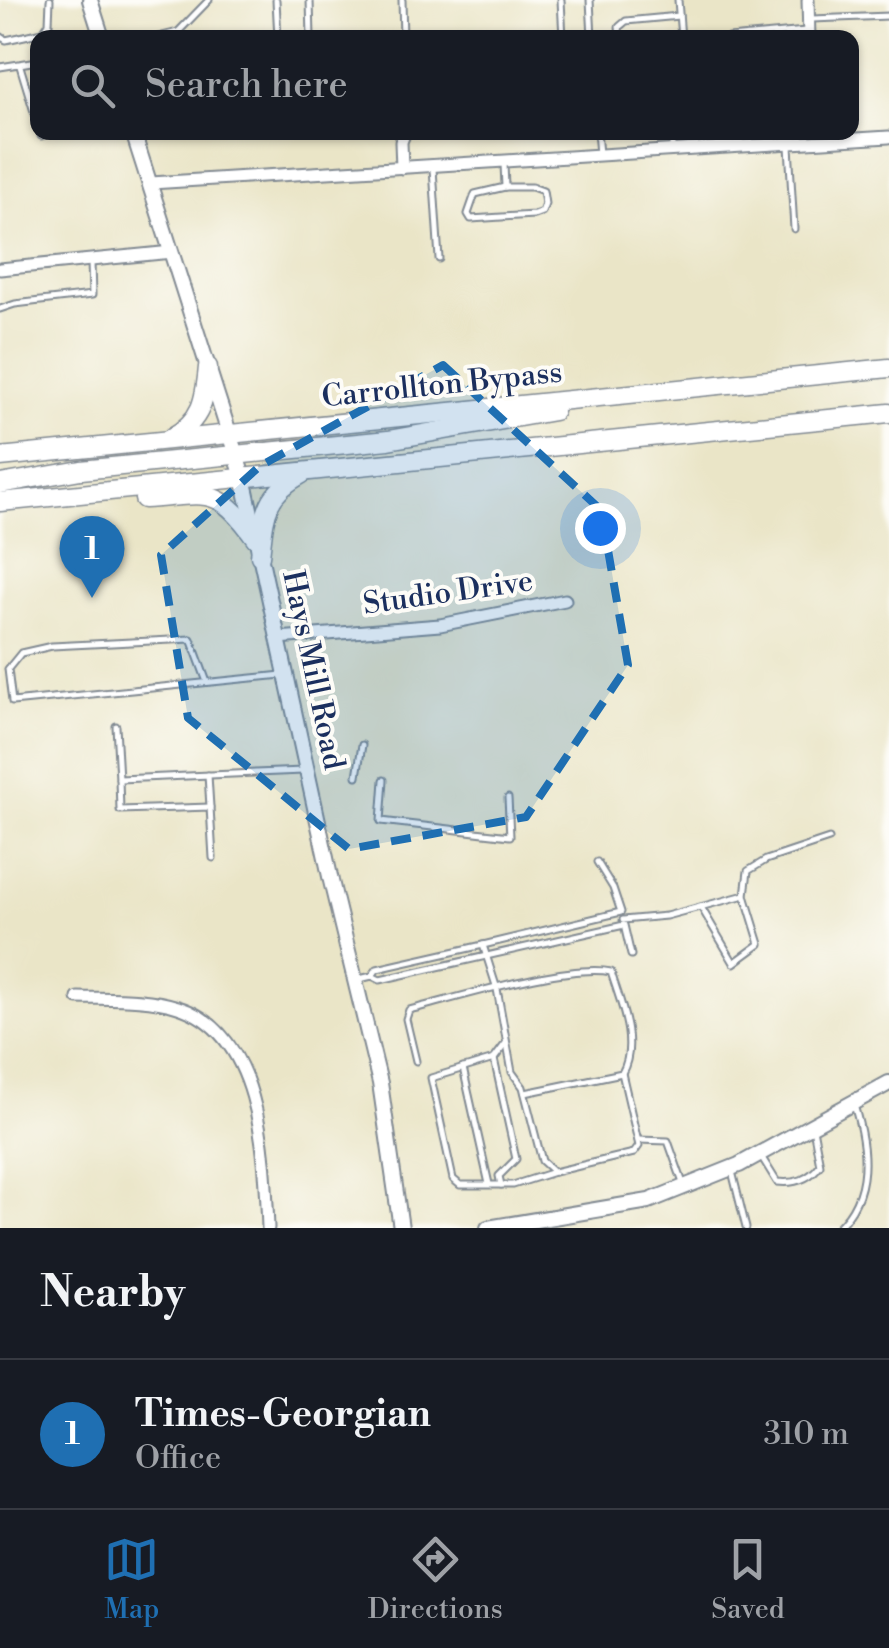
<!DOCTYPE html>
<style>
:root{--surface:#171b24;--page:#242831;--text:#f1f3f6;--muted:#9ea1a6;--line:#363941;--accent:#1f6fb2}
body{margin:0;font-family:"Libre Bodoni",serif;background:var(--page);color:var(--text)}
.you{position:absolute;left:600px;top:528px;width:35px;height:35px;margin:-25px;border:8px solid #fff;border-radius:50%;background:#1a73e8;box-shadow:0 0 0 15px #1a73e833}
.badge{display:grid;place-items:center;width:65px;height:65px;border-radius:50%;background:var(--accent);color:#fff;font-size:32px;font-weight:700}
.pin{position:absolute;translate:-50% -82px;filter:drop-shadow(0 2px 5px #0008)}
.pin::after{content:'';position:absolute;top:52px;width:35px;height:30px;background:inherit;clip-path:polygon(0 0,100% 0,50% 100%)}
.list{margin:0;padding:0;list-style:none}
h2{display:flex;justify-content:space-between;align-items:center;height:130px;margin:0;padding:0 40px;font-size:42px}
h2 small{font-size:32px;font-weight:400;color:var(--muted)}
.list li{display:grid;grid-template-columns:65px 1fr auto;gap:30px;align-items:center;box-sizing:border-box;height:150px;padding:0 40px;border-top:2px solid var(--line)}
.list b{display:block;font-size:38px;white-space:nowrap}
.list p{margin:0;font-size:32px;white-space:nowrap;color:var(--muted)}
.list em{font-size:32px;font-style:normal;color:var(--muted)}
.icon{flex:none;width:55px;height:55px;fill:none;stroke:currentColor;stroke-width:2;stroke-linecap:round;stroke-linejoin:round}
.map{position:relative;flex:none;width:889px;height:1228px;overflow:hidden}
.search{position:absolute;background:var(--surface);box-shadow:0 2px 8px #0004;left:30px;right:30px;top:30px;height:110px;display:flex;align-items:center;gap:25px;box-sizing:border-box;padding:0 35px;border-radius:20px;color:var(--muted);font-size:38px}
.sheet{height:280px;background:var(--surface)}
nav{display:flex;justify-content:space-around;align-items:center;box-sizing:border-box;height:140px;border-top:2px solid var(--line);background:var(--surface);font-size:28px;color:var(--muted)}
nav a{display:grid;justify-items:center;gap:5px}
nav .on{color:var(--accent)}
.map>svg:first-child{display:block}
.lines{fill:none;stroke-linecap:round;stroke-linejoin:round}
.service-casing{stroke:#828a92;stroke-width:9}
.minor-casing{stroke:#828a92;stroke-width:15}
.tertiary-casing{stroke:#828a92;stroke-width:18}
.primary-casing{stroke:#828a92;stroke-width:21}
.service{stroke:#fff;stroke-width:5}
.minor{stroke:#fff;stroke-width:11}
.tertiary{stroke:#fff;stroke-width:14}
.primary{stroke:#fff;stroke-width:18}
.marked{fill:#1f6fb2;fill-opacity:0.2;stroke:#1f6fb2;stroke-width:8;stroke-dasharray:20 12;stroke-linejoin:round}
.labels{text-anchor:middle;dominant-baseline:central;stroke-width:8;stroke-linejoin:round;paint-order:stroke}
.street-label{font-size:30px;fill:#1b2f5e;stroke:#fdfcf7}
</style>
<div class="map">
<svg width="889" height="1228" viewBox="0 0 889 1228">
<rect width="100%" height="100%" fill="#fdfcf7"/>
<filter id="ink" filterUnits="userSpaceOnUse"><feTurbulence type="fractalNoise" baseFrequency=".01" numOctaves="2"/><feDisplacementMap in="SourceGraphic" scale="20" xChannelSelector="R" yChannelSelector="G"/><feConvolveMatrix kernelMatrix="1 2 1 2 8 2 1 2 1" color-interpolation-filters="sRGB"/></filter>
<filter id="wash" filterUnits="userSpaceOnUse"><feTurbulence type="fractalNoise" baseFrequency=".0048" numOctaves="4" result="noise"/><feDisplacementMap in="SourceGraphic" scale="40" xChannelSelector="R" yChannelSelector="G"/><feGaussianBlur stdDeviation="2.25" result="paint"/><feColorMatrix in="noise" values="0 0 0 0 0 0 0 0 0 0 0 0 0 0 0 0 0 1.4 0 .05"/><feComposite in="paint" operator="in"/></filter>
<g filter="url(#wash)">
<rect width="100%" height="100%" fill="#eae5c7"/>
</g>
<g filter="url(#ink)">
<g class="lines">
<defs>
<g id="service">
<path d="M 276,0 L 278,38"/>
<path d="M 310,0 L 311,38"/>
<path d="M 402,0 L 403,38"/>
<path d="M 561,0 L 563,38"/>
<path d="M 590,0 L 592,38"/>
<path d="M 678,0 L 681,38"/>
<path d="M 812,19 L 889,16"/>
<path d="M 178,32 L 209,0"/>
<path d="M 0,36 L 6,40 L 43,32 L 49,23 L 50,0"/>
<path d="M 154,38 L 178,32 L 175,38"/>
<path d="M 620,38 L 619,27 L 626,21 L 679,16"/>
<path d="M 729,38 L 806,31"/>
<path d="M 20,66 L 38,125"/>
<path d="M 0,67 L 38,61"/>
<path d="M 40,132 L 41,136 L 52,132"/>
<path d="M 597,132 L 599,154"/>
<path d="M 672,132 L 672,149"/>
<path d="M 717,132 L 717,145"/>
<path d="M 789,146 L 794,229"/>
<path d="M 504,164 L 505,187"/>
<path d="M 433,169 L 439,259"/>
<path d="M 505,187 L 532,187 L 543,191 L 545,204 L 542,212 L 534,215 L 471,219 L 468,214 L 475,194 Z"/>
<path d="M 0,309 L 15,304 L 92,295 L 91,263"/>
<path d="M 207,682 L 191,639 L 52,646 L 21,653 L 8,669 L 12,702 L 282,675"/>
<path d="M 116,726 L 119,779 L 303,771"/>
<path d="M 208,775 L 210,807"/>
<path d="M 357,776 L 362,745"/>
<path d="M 119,779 L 120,810 L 210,807 L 213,858"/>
<path d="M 384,780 L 381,821 L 510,836 L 508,798"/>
<path d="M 701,907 L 734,963 L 760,944 L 745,895 L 748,871 L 766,860 L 829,839"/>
<path d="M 623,920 L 666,916 L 745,895"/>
<path d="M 483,945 L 621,912 L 613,888 L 597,862"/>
<path d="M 372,976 L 377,969 L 483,945 L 497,989 L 512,1072 L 523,1087 L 542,1161 L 554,1172 L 634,1153 L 639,1146 L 622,1073"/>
<path d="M 355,980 L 372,976 L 380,980 L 624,925 L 631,955"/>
<path d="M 506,1043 L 494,1059 L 516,1159 L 499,1176 L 501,1185 L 513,1185 L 554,1172"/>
<path d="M 494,1059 L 431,1078 L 453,1179 L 460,1185 L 501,1185"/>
<path d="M 416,1061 L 406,1019 L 409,1010 C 457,998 568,963 611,972 C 620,1002 639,1043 622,1073 L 525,1093"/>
<path d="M 463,1068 L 489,1184"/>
<path d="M 638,1140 L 668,1141 L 684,1186"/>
<path d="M 761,1156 L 777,1182 C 795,1184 809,1180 820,1165 L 813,1128"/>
<path d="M 732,1171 L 746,1228"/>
<path d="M 837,1228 C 873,1195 867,1147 854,1105"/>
</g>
<g id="minor">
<path d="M 808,0 L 809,38"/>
<path d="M 402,168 L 401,142 L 405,132"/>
<path d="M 151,183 L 889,137"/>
<path d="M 0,269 L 172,252"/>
<path d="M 278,638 L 440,625 L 565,600"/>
<path d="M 78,998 C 111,999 146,997 178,1007 C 262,1033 265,1155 268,1228"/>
</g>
<g id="tertiary">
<path d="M 90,0 L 102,38"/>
<path d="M 133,132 L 243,477 L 331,881 L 380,1083 L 401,1228"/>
<path d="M 488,1228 L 649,1201 L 739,1165 L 889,1083"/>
</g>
<g id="primary">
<path d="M 172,437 C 202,420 205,400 208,367"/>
<path d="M 0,457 L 889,368"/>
<path d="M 0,484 L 81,470 L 388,440 L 554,411"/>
<path d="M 144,499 C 208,495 217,484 256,539"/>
<path d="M 0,502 L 889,413"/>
<path d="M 260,556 C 265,516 263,495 302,474"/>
</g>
</defs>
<!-- service casing -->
<use href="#service" class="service-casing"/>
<!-- minor casing -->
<use href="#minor" class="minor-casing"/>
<!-- tertiary casing -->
<use href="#tertiary" class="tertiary-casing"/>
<!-- primary casing -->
<use href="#primary" class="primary-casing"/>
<!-- service -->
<use href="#service" class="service"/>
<!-- minor -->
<use href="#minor" class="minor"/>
<!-- tertiary -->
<use href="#tertiary" class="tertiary"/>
<!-- primary -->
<use href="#primary" class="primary"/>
</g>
</g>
<!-- marked area -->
<path class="marked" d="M 443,365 L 601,510 L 628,665 L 526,817 L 349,849 L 188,718 L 161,555 L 260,466 Z"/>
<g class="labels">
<!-- street labels -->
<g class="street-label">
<text transform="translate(442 385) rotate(-6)">Carrollton Bypass</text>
<text transform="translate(448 593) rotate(-8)">Studio Drive</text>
<text transform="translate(313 670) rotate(78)">Hays Mill Road</text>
</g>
</g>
</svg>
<div class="you"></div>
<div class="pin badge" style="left:92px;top:598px">1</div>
<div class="search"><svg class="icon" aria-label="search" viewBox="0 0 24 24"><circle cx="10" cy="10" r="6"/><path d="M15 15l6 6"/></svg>Search here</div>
</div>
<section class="sheet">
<h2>Nearby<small></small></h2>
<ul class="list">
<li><span class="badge">1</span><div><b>Times-Georgian</b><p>Office</p></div><em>310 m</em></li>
</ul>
</section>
<nav>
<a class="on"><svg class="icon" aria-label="map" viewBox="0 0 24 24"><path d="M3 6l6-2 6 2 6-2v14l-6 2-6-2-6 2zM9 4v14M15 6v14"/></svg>Map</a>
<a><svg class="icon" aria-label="directions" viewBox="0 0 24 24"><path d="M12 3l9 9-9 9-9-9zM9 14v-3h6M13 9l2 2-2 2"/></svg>Directions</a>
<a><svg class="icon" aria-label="saved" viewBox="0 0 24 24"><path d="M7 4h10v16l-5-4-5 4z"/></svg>Saved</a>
</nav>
